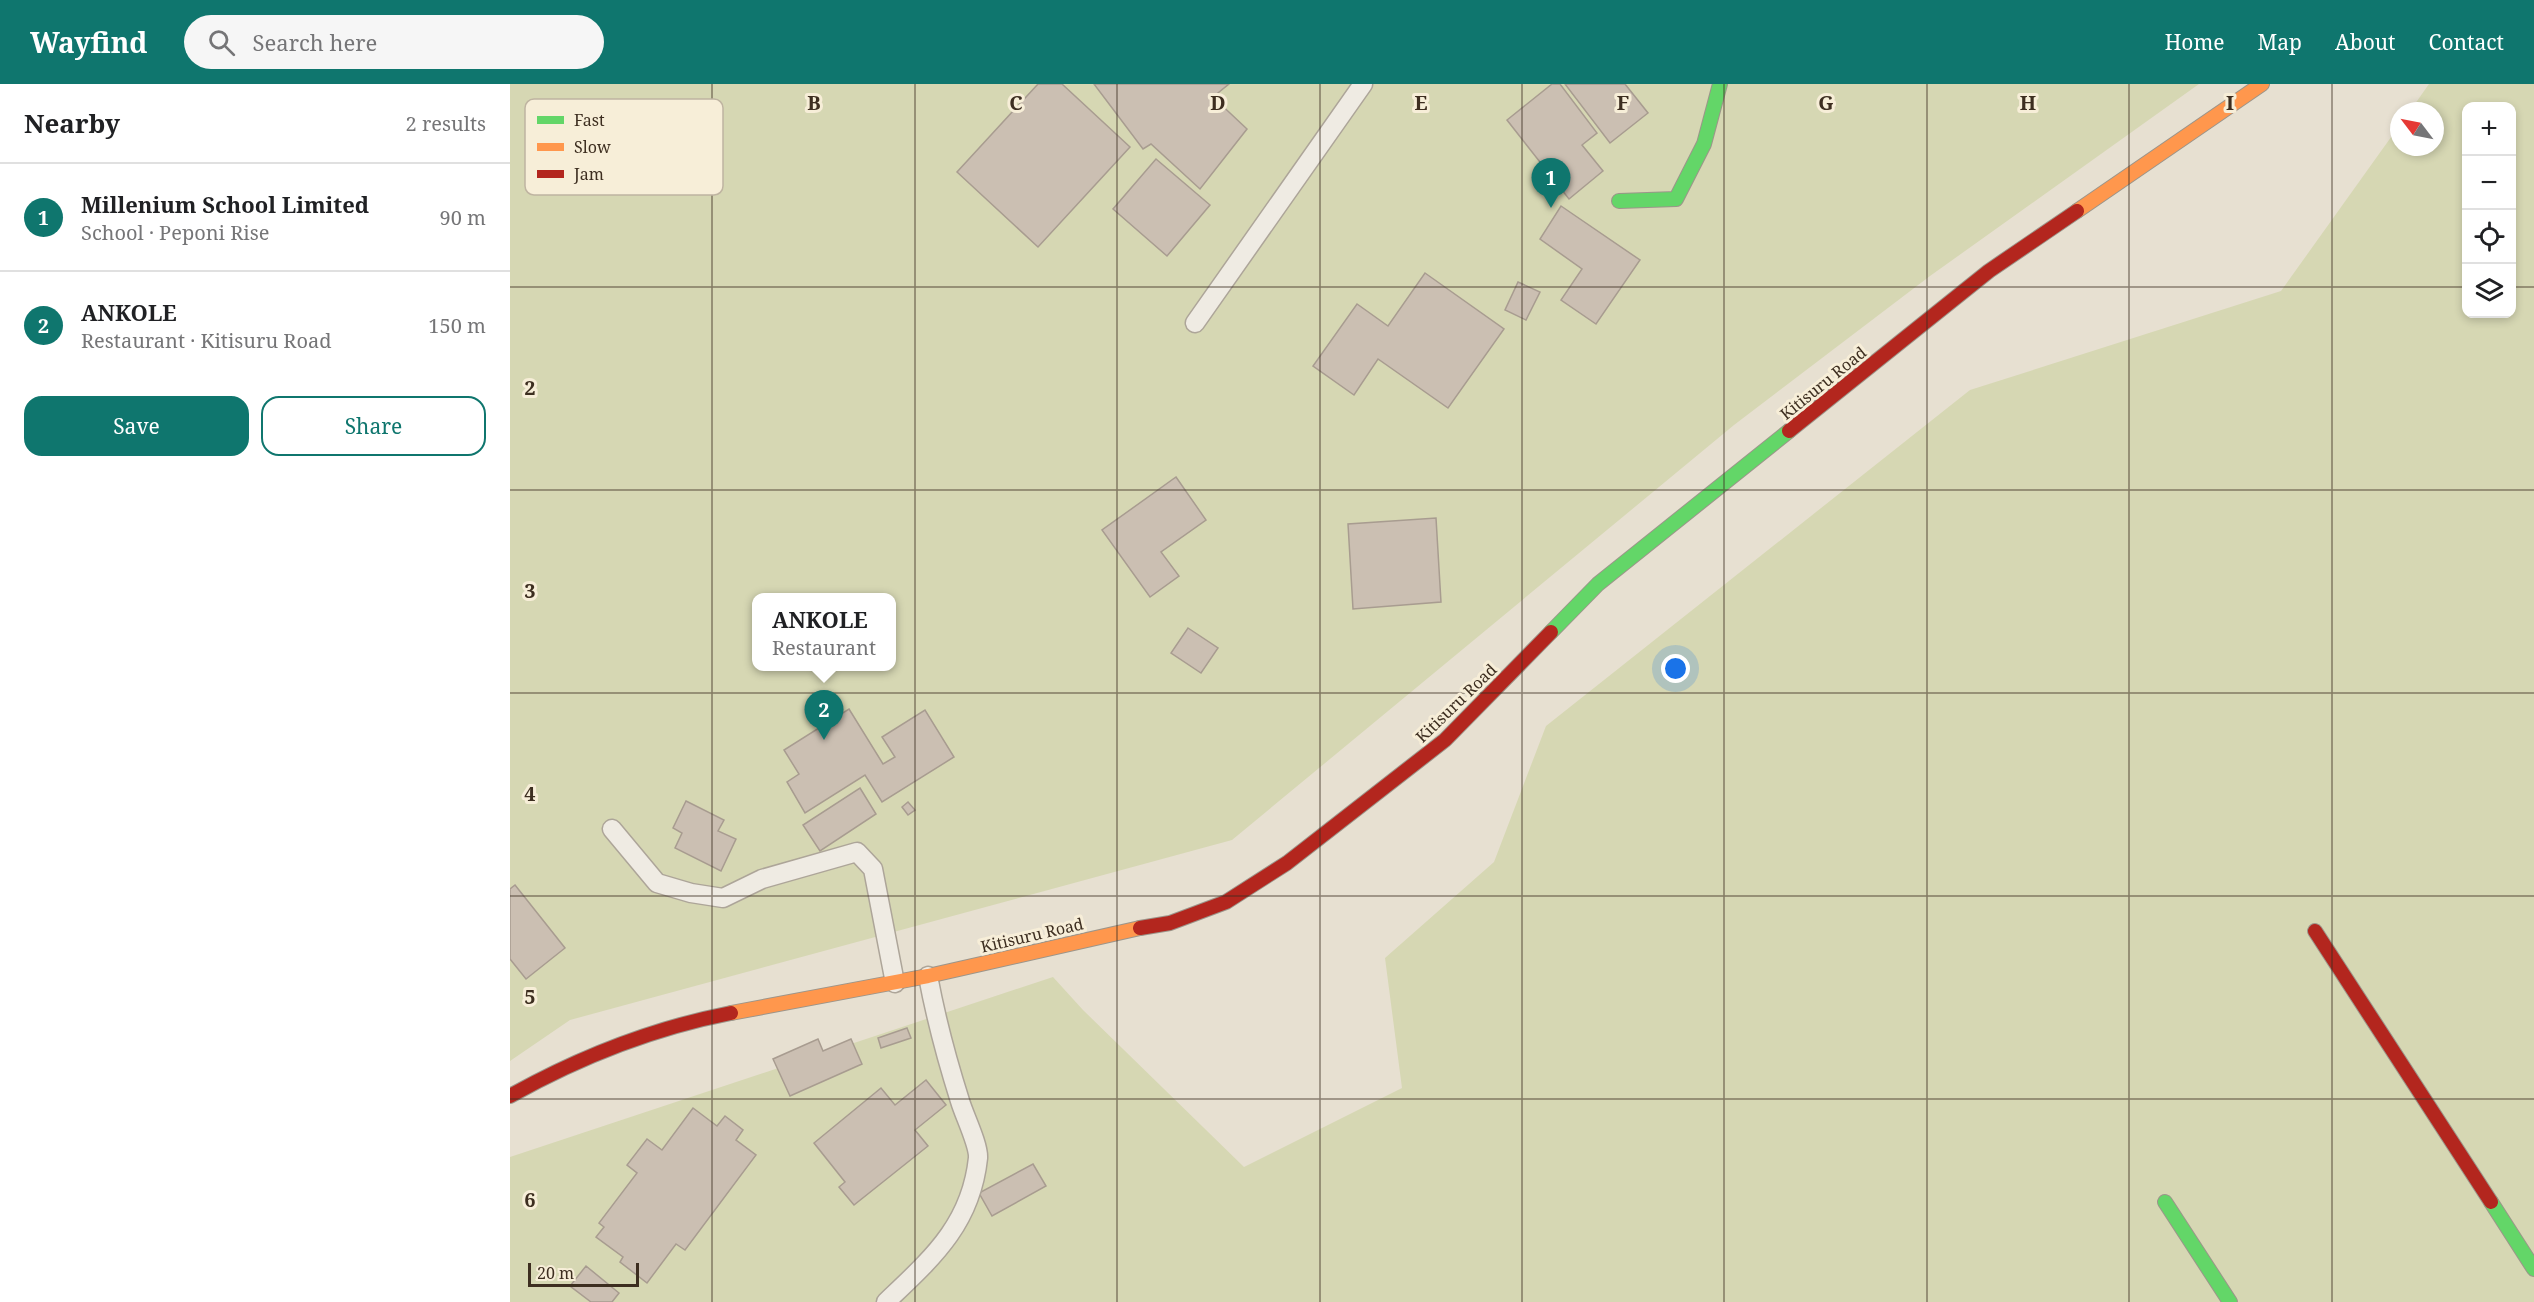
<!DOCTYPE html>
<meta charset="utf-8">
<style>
:root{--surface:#fff;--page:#f6f6f6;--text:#202124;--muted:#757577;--line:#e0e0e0;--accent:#0f766e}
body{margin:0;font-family:"Noto Serif",serif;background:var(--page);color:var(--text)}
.controls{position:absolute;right:18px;top:18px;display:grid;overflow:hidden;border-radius:12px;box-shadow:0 3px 9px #0003}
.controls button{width:54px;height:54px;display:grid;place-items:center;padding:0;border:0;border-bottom:2px solid var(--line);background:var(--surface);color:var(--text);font:30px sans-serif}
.compass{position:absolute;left:1880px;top:18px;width:54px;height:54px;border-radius:50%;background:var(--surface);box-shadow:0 3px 9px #0003;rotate:302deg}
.scale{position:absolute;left:18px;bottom:15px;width:111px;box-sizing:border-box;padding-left:6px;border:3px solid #3d2e20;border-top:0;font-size:16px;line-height:21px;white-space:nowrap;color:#3d2e20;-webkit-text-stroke:4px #f7eed8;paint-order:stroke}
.you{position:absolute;left:1166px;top:585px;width:21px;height:21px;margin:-15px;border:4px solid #fff;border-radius:50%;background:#1a73e8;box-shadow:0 0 0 9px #1a73e833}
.badge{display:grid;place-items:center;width:39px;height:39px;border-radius:50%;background:var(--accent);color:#fff;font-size:20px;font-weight:700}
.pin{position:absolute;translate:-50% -50px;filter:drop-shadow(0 2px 3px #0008)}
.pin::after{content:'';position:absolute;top:32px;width:21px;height:18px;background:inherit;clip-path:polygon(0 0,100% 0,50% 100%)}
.popup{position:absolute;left:242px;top:509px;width:144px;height:78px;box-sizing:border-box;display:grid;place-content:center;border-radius:12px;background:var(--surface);filter:drop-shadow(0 2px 4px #0005);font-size:20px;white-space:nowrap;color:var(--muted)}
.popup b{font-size:22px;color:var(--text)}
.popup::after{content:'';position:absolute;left:50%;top:100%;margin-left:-12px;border:12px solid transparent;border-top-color:var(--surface)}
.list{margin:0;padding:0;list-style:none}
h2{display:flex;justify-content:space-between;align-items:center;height:78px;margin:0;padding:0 24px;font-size:26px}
h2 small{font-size:20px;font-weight:400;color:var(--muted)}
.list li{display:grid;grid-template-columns:39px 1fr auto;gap:18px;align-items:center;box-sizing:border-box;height:108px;padding:0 24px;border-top:2px solid var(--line)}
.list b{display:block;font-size:22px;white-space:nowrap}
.list p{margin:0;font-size:20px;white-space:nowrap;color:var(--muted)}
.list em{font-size:20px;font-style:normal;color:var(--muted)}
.actions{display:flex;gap:12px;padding:18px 24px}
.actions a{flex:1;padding:14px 0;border:2px solid var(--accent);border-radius:18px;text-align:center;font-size:21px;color:var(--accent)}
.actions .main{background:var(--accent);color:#fff}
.icon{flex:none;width:33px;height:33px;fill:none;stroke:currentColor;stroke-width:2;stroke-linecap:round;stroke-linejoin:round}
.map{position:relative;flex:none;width:2024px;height:1218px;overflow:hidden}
header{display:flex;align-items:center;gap:36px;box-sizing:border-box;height:84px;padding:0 30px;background:var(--accent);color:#fff}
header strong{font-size:28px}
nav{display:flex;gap:33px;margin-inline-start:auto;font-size:21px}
.search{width:420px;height:54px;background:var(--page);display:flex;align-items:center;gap:15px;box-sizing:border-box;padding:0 21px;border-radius:33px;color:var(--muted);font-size:22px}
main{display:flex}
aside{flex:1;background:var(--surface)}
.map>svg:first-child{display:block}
.green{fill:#d6d7b3;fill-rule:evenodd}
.building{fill:#cbbfb2;stroke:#a89c90;stroke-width:1.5}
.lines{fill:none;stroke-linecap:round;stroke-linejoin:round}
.lane-casing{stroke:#ada599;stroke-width:21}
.fast-casing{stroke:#9c958a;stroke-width:16}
.slow-casing{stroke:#9c958a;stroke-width:16}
.jam-casing{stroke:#9c958a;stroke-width:16}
.lane{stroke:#efebe3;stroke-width:18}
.fast{stroke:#63d668;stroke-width:14}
.slow{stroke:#ff974d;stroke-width:14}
.jam{stroke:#b3261e;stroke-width:14}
.grid{fill:none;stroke:#3d2e20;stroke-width:1.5;stroke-opacity:0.55}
.labels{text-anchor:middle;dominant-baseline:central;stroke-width:6;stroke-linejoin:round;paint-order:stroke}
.street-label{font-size:16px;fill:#3d2e20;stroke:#f7eed8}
.key{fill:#f7eed8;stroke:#bfb4a1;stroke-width:1.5}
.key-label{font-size:16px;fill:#3d2e20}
.grid-label{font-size:20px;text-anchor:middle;font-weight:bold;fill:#3d2e20;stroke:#f7eed8;stroke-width:6;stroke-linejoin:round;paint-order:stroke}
</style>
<header>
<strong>Wayfind</strong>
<div class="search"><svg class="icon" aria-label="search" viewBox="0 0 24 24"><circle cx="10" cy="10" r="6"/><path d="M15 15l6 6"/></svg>Search here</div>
<nav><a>Home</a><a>Map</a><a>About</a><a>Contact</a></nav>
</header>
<main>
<aside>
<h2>Nearby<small>2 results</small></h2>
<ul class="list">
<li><span class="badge">1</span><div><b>Millenium School Limited</b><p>School · Peponi Rise</p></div><em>90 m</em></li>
<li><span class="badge">2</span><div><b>ANKOLE</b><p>Restaurant · Kitisuru Road</p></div><em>150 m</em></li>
</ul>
<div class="actions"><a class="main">Save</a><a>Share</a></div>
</aside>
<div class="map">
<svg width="2024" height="1218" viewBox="0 0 2024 1218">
<rect width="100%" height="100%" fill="#e7e0d1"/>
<!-- green -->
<g class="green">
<path d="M 0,0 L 1689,0 L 1420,192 L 1224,341 L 722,756 L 60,936 L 0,977 ZM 246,514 L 382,514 L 382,582 L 246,582 Z"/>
<path d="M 1919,0 L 2024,0 L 2024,1218 L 0,1218 L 0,1073 L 543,893 L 573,926 L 734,1083 L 892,1004 L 875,874 L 984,778 L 1036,642 L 1460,306 L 1771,207 L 1889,42 L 1889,63 L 1925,63 L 1925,27 L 1900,27 ZM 1956,22 L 2002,22 L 2002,230 L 1956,230 Z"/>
</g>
<!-- building -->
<g class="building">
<path d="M 528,0 L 552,0 L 620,63 L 528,163 L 447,88 Z"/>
<path d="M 584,0 L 719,0 L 703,13 L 737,45 L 690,105 L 641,60 L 633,65 Z"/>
<path d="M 1042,0 L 1050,0 L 1087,49 L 1072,61 L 1093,87 L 1059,115 L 997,36 Z"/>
<path d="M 1055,0 L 1115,0 L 1138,29 L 1100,59 Z"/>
<path d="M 646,75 L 700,121 L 657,172 L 603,125 Z"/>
<path d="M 1051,122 L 1130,176 L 1086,240 L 1051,216 L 1072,185 L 1030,155 Z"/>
<path d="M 915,189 L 994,245 L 938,324 L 868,275 L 844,311 L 803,282 L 847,220 L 878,242 Z"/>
<path d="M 1008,198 L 1030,208 L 1016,236 L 995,226 Z"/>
<path d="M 666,393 L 696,436 L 651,468 L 669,492 L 640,513 L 592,446 Z"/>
<path d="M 926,434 L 931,518 L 843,525 L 838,440 Z"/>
<path d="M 678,544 L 708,564 L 691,589 L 661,569 Z"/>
<path d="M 339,625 L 373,680 L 385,673 L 372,653 L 415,626 L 444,673 L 372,718 L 355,691 L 295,729 L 277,698 L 289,690 L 274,666 Z"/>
<path d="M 350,704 L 366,730 L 310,767 L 293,741 Z"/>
<path d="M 176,717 L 214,736 L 208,747 L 226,755 L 211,787 L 165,764 L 172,749 L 163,744 Z"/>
<path d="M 398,718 L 405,726 L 398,731 L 392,723 Z"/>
<path d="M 5,801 L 55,864 L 16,895 L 0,875 L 0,805 Z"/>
<path d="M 397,944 L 401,954 L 371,964 L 368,954 Z"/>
<path d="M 308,955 L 313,967 L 341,955 L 352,980 L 280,1012 L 263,975 Z"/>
<path d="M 416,996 L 436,1021 L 405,1046 L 418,1062 L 344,1121 L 329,1103 L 335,1098 L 304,1059 L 371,1004 L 385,1021 Z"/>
<path d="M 183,1024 L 207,1042 L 215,1032 L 233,1046 L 226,1056 L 246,1071 L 175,1166 L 166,1160 L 137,1199 L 110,1178 L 113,1173 L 86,1153 L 94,1143 L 89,1139 L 127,1089 L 117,1081 L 137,1055 L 152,1066 Z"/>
<path d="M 523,1080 L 536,1102 L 482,1132 L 469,1109 Z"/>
<path d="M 76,1182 L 109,1209 L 102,1218 L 81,1218 L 60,1202 Z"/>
</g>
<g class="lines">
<defs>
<g id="lane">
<path d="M 685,239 L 853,0"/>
<path d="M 102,745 L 147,799 L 181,809 L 213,814 L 252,795 L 347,768 L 363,785 L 385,899"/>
<path d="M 376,1218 C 421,1175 461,1141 468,1074 C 469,1061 454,1031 450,1017 C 437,976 426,935 418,892"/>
</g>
<g id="fast">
<path d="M 1109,117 L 1166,115 L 1194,60 L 1210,0"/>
<path d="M 1041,548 L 1088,500 L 1279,347"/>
<path d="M 1655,1118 L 1720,1218"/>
<path d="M 1981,1118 L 2024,1185"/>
</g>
<g id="slow">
<path d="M 1567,127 L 1752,0"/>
<path d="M 221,929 L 418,892 L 630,844"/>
</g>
<g id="jam">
<path d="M 1279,347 L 1479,187 L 1567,127"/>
<path d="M 630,844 L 660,839 L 716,818 L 777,779 L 935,656 L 1041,548"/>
<path d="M 1805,847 L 1981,1118"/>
<path d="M 0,1012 C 68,974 144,944 221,929"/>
</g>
</defs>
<!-- lane casing -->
<use href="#lane" class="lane-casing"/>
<!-- fast casing -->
<use href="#fast" class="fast-casing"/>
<!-- slow casing -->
<use href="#slow" class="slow-casing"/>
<!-- jam casing -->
<use href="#jam" class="jam-casing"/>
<!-- lane -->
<use href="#lane" class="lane"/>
<!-- fast -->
<use href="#fast" class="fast"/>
<!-- slow -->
<use href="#slow" class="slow"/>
<!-- jam -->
<use href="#jam" class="jam"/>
</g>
<!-- grid -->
<path class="grid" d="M 202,0 L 202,1218M 405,0 L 405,1218M 607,0 L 607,1218M 810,0 L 810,1218M 1012,0 L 1012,1218M 1214,0 L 1214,1218M 1417,0 L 1417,1218M 1619,0 L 1619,1218M 1822,0 L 1822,1218M 0,203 L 1956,203M 2002,203 L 2024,203M 0,406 L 2024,406M 0,609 L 2024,609M 0,812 L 2024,812M 0,1015 L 2024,1015"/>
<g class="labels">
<!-- street labels -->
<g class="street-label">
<text transform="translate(1313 299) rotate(-39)">Kitisuru Road</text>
<text transform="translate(946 619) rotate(-44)">Kitisuru Road</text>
<text transform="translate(522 851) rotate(-13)">Kitisuru Road</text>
</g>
</g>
<!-- legend -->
<rect x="15" y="15" width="198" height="96" rx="9" class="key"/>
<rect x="27" y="32" width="27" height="8" fill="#63d668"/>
<rect x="27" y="59" width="27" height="8" fill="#ff974d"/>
<rect x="27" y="86" width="27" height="8" fill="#b3261e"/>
<g class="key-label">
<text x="64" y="42">Fast</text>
<text x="64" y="69">Slow</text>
<text x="64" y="96">Jam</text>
</g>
<g class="grid-label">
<text x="304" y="26">B</text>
<text x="506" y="26">C</text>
<text x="708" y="26">D</text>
<text x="911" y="26">E</text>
<text x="1113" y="26">F</text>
<text x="1316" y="26">G</text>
<text x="1518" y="26">H</text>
<text x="1720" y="26">I</text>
<text x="20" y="311">2</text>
<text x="20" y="514">3</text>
<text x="20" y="717">4</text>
<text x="20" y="920">5</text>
<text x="20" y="1123">6</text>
</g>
</svg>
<div class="controls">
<button>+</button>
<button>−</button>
<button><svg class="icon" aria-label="locate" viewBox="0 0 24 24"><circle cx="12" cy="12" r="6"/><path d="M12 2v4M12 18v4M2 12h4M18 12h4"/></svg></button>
<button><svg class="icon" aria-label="layers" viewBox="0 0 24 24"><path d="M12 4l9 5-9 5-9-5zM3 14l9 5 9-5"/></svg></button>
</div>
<svg class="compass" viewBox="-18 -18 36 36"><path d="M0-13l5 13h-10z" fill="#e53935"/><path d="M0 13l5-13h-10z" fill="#757577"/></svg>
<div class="scale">20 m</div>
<div class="you"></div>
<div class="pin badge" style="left:1041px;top:124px">1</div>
<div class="pin badge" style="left:314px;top:656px">2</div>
<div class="popup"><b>ANKOLE</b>Restaurant</div>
</div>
</main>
